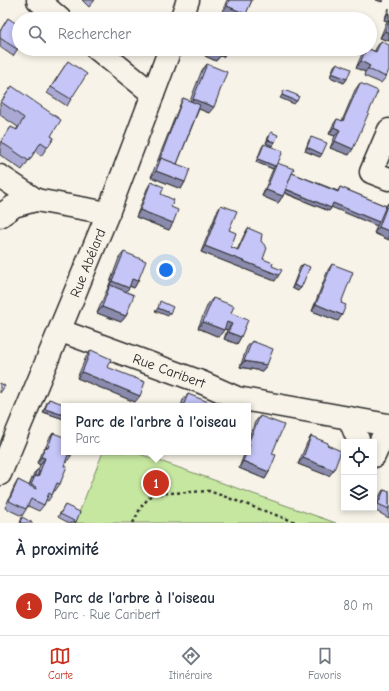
<!DOCTYPE html>
<html lang="fr">
<meta charset="utf-8">
<style>
:root{--surface:#fff;--page:#f6f6f7;--text:#1f2937;--muted:#747a83;--line:#e0e1e3;--accent:#c8321e}
body{margin:0;font-family:"Comic Neue",sans-serif;background:var(--page);color:var(--text)}
.controls{position:absolute;right:12px;bottom:12px;display:grid;overflow:hidden;border-radius:0px;box-shadow:0 2px 6px #0003}
.controls button{width:36px;height:36px;display:grid;place-items:center;padding:0;border:0;border-bottom:1px solid var(--line);background:var(--surface);color:var(--text);font:20px sans-serif}
.you{position:absolute;left:166px;top:270px;width:14px;height:14px;margin:-10px;border:3px solid #fff;border-radius:50%;background:#1a73e8;box-shadow:0 0 0 6px #1a73e833}
.badge{display:grid;place-items:center;width:26px;height:26px;border-radius:50%;background:var(--accent);color:#fff;font-size:13px;font-weight:700}
.pin{position:absolute;translate:-50% -50%;border:2px solid #fff;box-shadow:0 1px 4px #0006}
.popup{position:absolute;left:61px;top:403px;width:190px;height:52px;box-sizing:border-box;display:grid;place-content:center;border-radius:0px;background:var(--surface);filter:drop-shadow(0 1px 3px #0005);font-size:13px;white-space:nowrap;color:var(--muted)}
.popup b{font-size:15px;color:var(--text)}
.popup::after{content:'';position:absolute;left:50%;top:100%;margin-left:-8px;border:8px solid transparent;border-top-color:var(--surface)}
.list{margin:0;padding:0;list-style:none}
h2{display:flex;justify-content:space-between;align-items:center;height:52px;margin:0;padding:0 16px;font-size:17px}
h2 small{font-size:13px;font-weight:400;color:var(--muted)}
.list li{display:grid;grid-template-columns:26px 1fr auto;gap:12px;align-items:center;box-sizing:border-box;height:60px;padding:0 16px;border-top:1px solid var(--line)}
.list b{display:block;font-size:15px;white-space:nowrap}
.list p{margin:0;font-size:13px;white-space:nowrap;color:var(--muted)}
.list em{font-size:13px;font-style:normal;color:var(--muted)}
.icon{flex:none;width:22px;height:22px;fill:none;stroke:currentColor;stroke-width:2;stroke-linecap:round;stroke-linejoin:round}
.map{position:relative;flex:none;width:389px;height:523px;overflow:hidden}
.search{position:absolute;background:var(--surface);box-shadow:0 2px 6px #0003;left:12px;right:12px;top:12px;height:44px;display:flex;align-items:center;gap:10px;box-sizing:border-box;padding:0 14px;border-radius:22px;color:var(--muted);font-size:15px}
.sheet{height:112px;background:var(--surface)}
nav{display:flex;justify-content:space-around;align-items:center;box-sizing:border-box;height:56px;border-top:1px solid var(--line);background:var(--surface);font-size:11px;color:var(--muted)}
nav a{display:grid;justify-items:center;gap:2px}
nav .on{color:var(--accent)}
.map>svg:first-child{display:block}
.green{fill:#c6e7a0;stroke:#788966}
.lines{fill:none;stroke-linecap:round;stroke-linejoin:round}
.street-casing{stroke:#2b2b2b;stroke-width:25}
.path{stroke:#2b2b2b;stroke-width:2.5;stroke-dasharray:3 3;stroke-linecap:butt}
.street{stroke:#f7f3e8;stroke-width:22}
.wall{fill:#a9a9d4;stroke:#2b2b2b}
.shaded-wall{fill:#8a8aad;stroke:#2b2b2b}
.building{fill:#c5c5f7;stroke:#2b2b2b}
.labels{text-anchor:middle;dominant-baseline:central;stroke-width:3;stroke-linejoin:round;paint-order:stroke}
.street-label{font-size:14px;fill:#2b2b2b;stroke:#f7f3e8}
</style>
<div class="map">
<svg width="389" height="523" viewBox="0 0 389 523">
<rect width="100%" height="100%" fill="#f7f3e8"/>
<filter id="ink" filterUnits="userSpaceOnUse"><feTurbulence type="fractalNoise" baseFrequency=".025" numOctaves="2"/><feDisplacementMap in="SourceGraphic" scale="8" xChannelSelector="R" yChannelSelector="G"/><feConvolveMatrix kernelMatrix="1 2 1 2 8 2 1 2 1" color-interpolation-filters="sRGB"/></filter>
<g filter="url(#ink)">
<!-- green -->
<path class="green" d="M 103,452 L 134,452 L 336,523 L 75,523 Z"/>
<g class="lines">
<defs>
<g id="street">
<path d="M 38,0 L 60,19"/>
<path d="M 181,19 L 188,0"/>
<path d="M 97,49 L 153,94"/>
<path d="M 389,130 L 371,172 L 389,179"/>
<path d="M 0,176 L 36,200"/>
<path d="M 0,216 L 14,206 L 36,200 L 108,213"/>
<path d="M 61,331 L 201,382 L 237,398 L 388,425 L 374,456"/>
<path d="M 349,418 L 359,442"/>
<path d="M 0,474 L 108,213 L 170,49"/>
</g>
</defs>
<!-- street casing -->
<use href="#street" class="street-casing"/>
<!-- path -->
<path class="path" d="M 133,523 L 141,507 L 152,494 L 209,491 L 298,523"/>
<!-- street -->
<use href="#street" class="street"/>
</g>
<!-- wall -->
<g class="wall">
<path d="M 82,0 L 95,0 L 89,7 Z"/>
<path d="M 227,0 L 252,0 L 243,19 L 239,19 L 222,12 Z"/>
<path d="M 389,8 L 389,41 L 380,38 L 387,21 L 384,20 Z"/>
<path d="M 8,18 L 16,26 L 19,47 L 13,56 L 0,47 L 0,31 Z"/>
<path d="M 381,41 L 386,77 L 381,83 L 364,76 L 365,72 L 356,68 L 362,54 L 366,49 L 375,51 L 376,48 Z"/>
<path d="M 203,49 L 228,49 L 223,57 L 220,56 L 216,61 L 205,56 L 207,50 Z"/>
<path d="M 68,61 L 71,99 L 67,106 L 47,93 Z"/>
<path d="M 337,63 L 347,79 L 344,83 L 330,77 L 334,66 Z"/>
<path d="M 207,64 L 209,113 L 199,109 L 177,164 L 185,182 L 181,189 L 151,177 L 181,102 L 183,98 L 190,101 L 202,70 Z"/>
<path d="M 360,83 L 349,155 L 330,148 L 335,136 L 329,134 L 333,125 L 337,119 L 342,121 L 355,90 Z"/>
<path d="M 12,86 L 51,136 L 54,138 L 41,156 L 35,151 L 22,170 L 0,155 L 0,143 L 11,127 L 16,130 L 18,127 L 0,115 L 0,103 Z"/>
<path d="M 271,132 L 275,142 L 272,146 L 266,143 L 269,135 Z"/>
<path d="M 311,137 L 320,157 L 305,151 L 309,140 Z"/>
<path d="M 264,144 L 278,163 L 292,173 L 338,191 L 340,187 L 386,206 L 388,203 L 389,203 L 389,240 L 374,233 L 377,226 L 332,207 L 329,211 L 284,193 L 283,196 L 278,203 L 262,196 L 273,169 L 256,162 L 262,147 Z"/>
<path d="M 151,182 L 171,207 L 169,230 L 136,217 L 147,189 Z"/>
<path d="M 221,205 L 229,230 L 231,247 L 237,250 L 244,235 L 248,228 L 261,241 L 263,259 L 272,266 L 275,281 L 201,252 L 217,212 Z"/>
<path d="M 124,252 L 138,281 L 134,288 L 129,286 L 126,291 L 126,316 L 121,322 L 97,313 L 106,292 L 108,288 L 119,258 Z"/>
<path d="M 303,264 L 301,288 L 298,291 L 292,288 L 300,267 Z"/>
<path d="M 332,264 L 341,303 L 338,321 L 312,311 L 328,270 Z"/>
<path d="M 213,298 L 241,337 L 237,344 L 224,339 L 227,330 L 224,329 L 219,337 L 198,328 L 208,304 Z"/>
<path d="M 252,341 L 267,365 L 262,371 L 240,367 L 247,347 Z"/>
<path d="M 91,350 L 107,367 L 135,402 L 77,378 L 86,357 Z"/>
<path d="M 188,394 L 210,406 L 181,406 L 183,400 Z"/>
<path d="M 49,399 L 64,406 L 64,419 L 43,412 L 47,402 Z"/>
<path d="M 260,416 L 269,472 L 265,479 L 239,468 L 245,452 L 248,452 L 248,439 L 255,422 Z"/>
<path d="M 53,433 L 71,456 L 66,463 L 60,484 L 55,491 L 54,491 L 52,495 L 48,501 L 46,500 L 44,505 L 39,511 L 28,506 L 22,516 L 5,508 L 14,487 L 18,480 L 29,486 L 34,473 L 37,470 L 38,470 L 40,465 L 37,463 L 41,453 L 45,447 L 46,447 L 49,439 Z"/>
<path d="M 311,436 L 327,445 L 329,476 L 298,464 L 307,443 Z"/>
<path d="M 383,490 L 388,491 L 389,490 L 389,518 L 374,510 L 381,493 Z"/>
<path d="M 65,505 L 76,522 L 75,523 L 69,523 L 58,517 Z"/>
</g>
<!-- shaded-wall -->
<g class="shaded-wall">
<path d="M 376,0 L 383,0 L 382,2 Z"/>
<path d="M 227,6 L 246,14 L 243,19 L 239,19 L 222,12 Z"/>
<path d="M 388,13 L 389,14 L 389,19 L 387,21 L 384,20 Z"/>
<path d="M 385,31 L 389,33 L 389,41 L 380,38 Z"/>
<path d="M 224,49 L 228,51 L 223,57 L 220,56 L 216,61 L 205,56 L 209,50 Z"/>
<path d="M 361,61 L 370,66 L 365,72 L 356,68 Z"/>
<path d="M 332,73 L 347,79 L 344,83 L 330,77 Z"/>
<path d="M 282,95 L 297,101 L 294,104 L 280,98 Z"/>
<path d="M 193,99 L 214,107 L 209,113 L 189,105 Z"/>
<path d="M 334,127 L 340,130 L 335,136 L 329,134 Z"/>
<path d="M 268,140 L 275,142 L 272,146 L 266,143 Z"/>
<path d="M 335,141 L 353,149 L 349,155 L 330,148 Z"/>
<path d="M 307,147 L 322,154 L 320,157 L 305,151 Z"/>
<path d="M 258,159 L 275,166 L 273,169 L 256,162 Z"/>
<path d="M 156,171 L 185,182 L 181,189 L 151,177 Z"/>
<path d="M 285,189 L 331,208 L 329,211 L 283,192 Z"/>
<path d="M 266,190 L 283,196 L 278,203 L 262,196 Z"/>
<path d="M 333,203 L 379,222 L 377,226 L 331,207 Z"/>
<path d="M 140,210 L 173,223 L 169,230 L 136,217 Z"/>
<path d="M 379,227 L 389,231 L 389,240 L 374,233 Z"/>
<path d="M 205,246 L 279,275 L 275,281 L 201,252 Z"/>
<path d="M 132,279 L 138,281 L 134,288 L 128,285 Z"/>
<path d="M 112,281 L 129,288 L 124,294 L 110,285 L 108,288 Z"/>
<path d="M 294,285 L 301,288 L 298,291 L 292,288 Z"/>
<path d="M 316,304 L 342,315 L 338,321 L 312,311 Z"/>
<path d="M 102,307 L 126,316 L 121,322 L 97,313 Z"/>
<path d="M 158,308 L 170,313 L 168,316 L 155,311 Z"/>
<path d="M 203,322 L 224,330 L 219,337 L 198,328 Z"/>
<path d="M 227,322 L 232,324 L 227,330 L 223,328 Z"/>
<path d="M 228,332 L 241,337 L 237,344 L 224,339 Z"/>
<path d="M 244,361 L 267,365 L 262,371 L 240,367 Z"/>
<path d="M 82,372 L 140,396 L 135,402 L 77,378 Z"/>
<path d="M 45,409 L 64,415 L 64,419 L 43,412 Z"/>
<path d="M 149,452 L 165,452 L 161,457 Z"/>
<path d="M 41,457 L 45,458 L 40,465 L 37,463 Z"/>
<path d="M 303,458 L 334,470 L 329,476 L 298,464 Z"/>
<path d="M 243,461 L 269,472 L 265,479 L 239,468 Z"/>
</g>
<!-- building -->
<g class="building">
<path d="M 229,0 L 252,0 L 246,14 L 227,6 Z"/>
<path d="M 8,18 L 17,24 L 16,26 L 19,28 L 19,47 L 17,49 L 0,38 L 0,31 Z"/>
<path d="M 389,21 L 389,33 L 385,31 Z"/>
<path d="M 381,41 L 389,45 L 389,70 L 386,77 L 368,69 L 370,66 L 361,61 L 366,49 L 369,49 L 376,52 Z"/>
<path d="M 209,49 L 223,49 L 221,54 L 209,50 Z"/>
<path d="M 68,61 L 87,74 L 71,99 L 51,87 Z"/>
<path d="M 337,63 L 351,69 L 347,79 L 332,73 Z"/>
<path d="M 207,64 L 227,72 L 214,107 L 193,99 Z"/>
<path d="M 360,83 L 378,91 L 353,149 L 335,141 L 340,130 L 334,127 L 337,119 L 343,121 Z"/>
<path d="M 12,86 L 61,120 L 51,136 L 54,138 L 48,147 L 41,142 L 29,161 L 1,142 L 11,127 L 17,130 L 24,118 L 1,102 Z"/>
<path d="M 284,90 L 299,96 L 297,101 L 282,95 Z"/>
<path d="M 183,98 L 200,105 L 177,164 L 161,158 L 159,161 Z"/>
<path d="M 271,132 L 278,135 L 275,142 L 268,140 Z"/>
<path d="M 311,137 L 327,143 L 322,154 L 307,147 Z"/>
<path d="M 264,144 L 283,151 L 278,163 L 275,166 L 258,159 Z"/>
<path d="M 161,158 L 190,169 L 185,182 L 156,171 Z"/>
<path d="M 277,163 L 294,169 L 283,196 L 266,190 Z"/>
<path d="M 292,173 L 338,192 L 340,187 L 386,206 L 379,222 L 333,203 L 331,208 L 286,189 Z"/>
<path d="M 151,182 L 164,187 L 161,194 L 174,200 L 171,207 L 178,210 L 173,223 L 140,210 Z"/>
<path d="M 388,203 L 389,203 L 389,231 L 379,227 Z"/>
<path d="M 221,205 L 237,211 L 229,230 L 236,233 L 231,247 L 238,250 L 248,228 L 262,234 L 261,241 L 267,248 L 263,259 L 273,263 L 272,266 L 282,270 L 279,275 L 205,246 Z"/>
<path d="M 124,252 L 146,261 L 138,281 L 132,279 L 129,288 L 112,281 Z"/>
<path d="M 303,264 L 310,267 L 301,288 L 294,285 Z"/>
<path d="M 332,264 L 353,272 L 341,303 L 346,305 L 342,315 L 316,304 Z"/>
<path d="M 110,285 L 134,295 L 126,316 L 102,307 Z"/>
<path d="M 213,298 L 234,306 L 231,313 L 248,320 L 241,337 L 228,332 L 232,324 L 227,322 L 224,330 L 203,322 Z"/>
<path d="M 160,301 L 173,307 L 170,313 L 158,308 Z"/>
<path d="M 252,341 L 273,349 L 267,365 L 244,361 Z"/>
<path d="M 91,350 L 111,359 L 107,367 L 145,382 L 140,396 L 82,372 Z"/>
<path d="M 0,383 L 5,386 L 0,393 Z"/>
<path d="M 188,394 L 211,403 L 210,406 L 183,406 Z"/>
<path d="M 49,399 L 69,406 L 64,406 L 64,415 L 45,409 Z"/>
<path d="M 260,416 L 284,425 L 272,454 L 276,455 L 269,472 L 243,461 L 247,452 L 248,452 L 248,449 L 250,445 L 248,444 L 248,443 Z"/>
<path d="M 53,433 L 64,437 L 64,452 L 73,452 L 71,456 L 68,455 L 64,466 L 67,466 L 60,484 L 57,483 L 52,495 L 49,493 L 44,505 L 31,499 L 26,509 L 9,501 L 18,480 L 36,489 L 36,487 L 31,485 L 35,476 L 38,477 L 45,458 L 41,457 L 45,447 L 48,448 Z"/>
<path d="M 311,436 L 328,443 L 327,445 L 341,451 L 334,470 L 303,458 Z"/>
<path d="M 37,470 L 39,471 L 37,476 L 35,476 L 33,479 Z"/>
<path d="M 384,490 L 389,492 L 389,509 L 378,504 Z"/>
<path d="M 65,505 L 80,512 L 76,522 L 60,514 Z"/>
<path d="M 22,517 L 33,523 L 20,523 Z"/>
</g>
</g>
<g class="labels">
<!-- street labels -->
<g class="street-label">
<text transform="translate(88 263) rotate(-68)">Rue Abélard</text>
<text transform="translate(169 371) rotate(20)">Rue Caribert</text>
</g>
</g>
</svg>
<div class="controls">
<button><svg class="icon" aria-label="locate" viewBox="0 0 24 24"><circle cx="12" cy="12" r="6"/><path d="M12 2v4M12 18v4M2 12h4M18 12h4"/></svg></button>
<button><svg class="icon" aria-label="layers" viewBox="0 0 24 24"><path d="M12 4l9 5-9 5-9-5zM3 14l9 5 9-5"/></svg></button>
</div>
<div class="you"></div>
<div class="pin badge" style="left:156px;top:483px">1</div>
<div class="popup"><b>Parc de l'arbre à l'oiseau</b>Parc</div>
<div class="search"><svg class="icon" aria-label="search" viewBox="0 0 24 24"><circle cx="10" cy="10" r="6"/><path d="M15 15l6 6"/></svg>Rechercher</div>
</div>
<section class="sheet">
<h2>À proximité<small></small></h2>
<ul class="list">
<li><span class="badge">1</span><div><b>Parc de l'arbre à l'oiseau</b><p>Parc · Rue Caribert</p></div><em>80 m</em></li>
</ul>
</section>
<nav>
<a class="on"><svg class="icon" aria-label="map" viewBox="0 0 24 24"><path d="M3 6l6-2 6 2 6-2v14l-6 2-6-2-6 2zM9 4v14M15 6v14"/></svg>Carte</a>
<a><svg class="icon" aria-label="directions" viewBox="0 0 24 24"><path d="M12 3l9 9-9 9-9-9zM9 14v-3h6M13 9l2 2-2 2"/></svg>Itinéraire</a>
<a><svg class="icon" aria-label="saved" viewBox="0 0 24 24"><path d="M7 4h10v16l-5-4-5 4z"/></svg>Favoris</a>
</nav>
